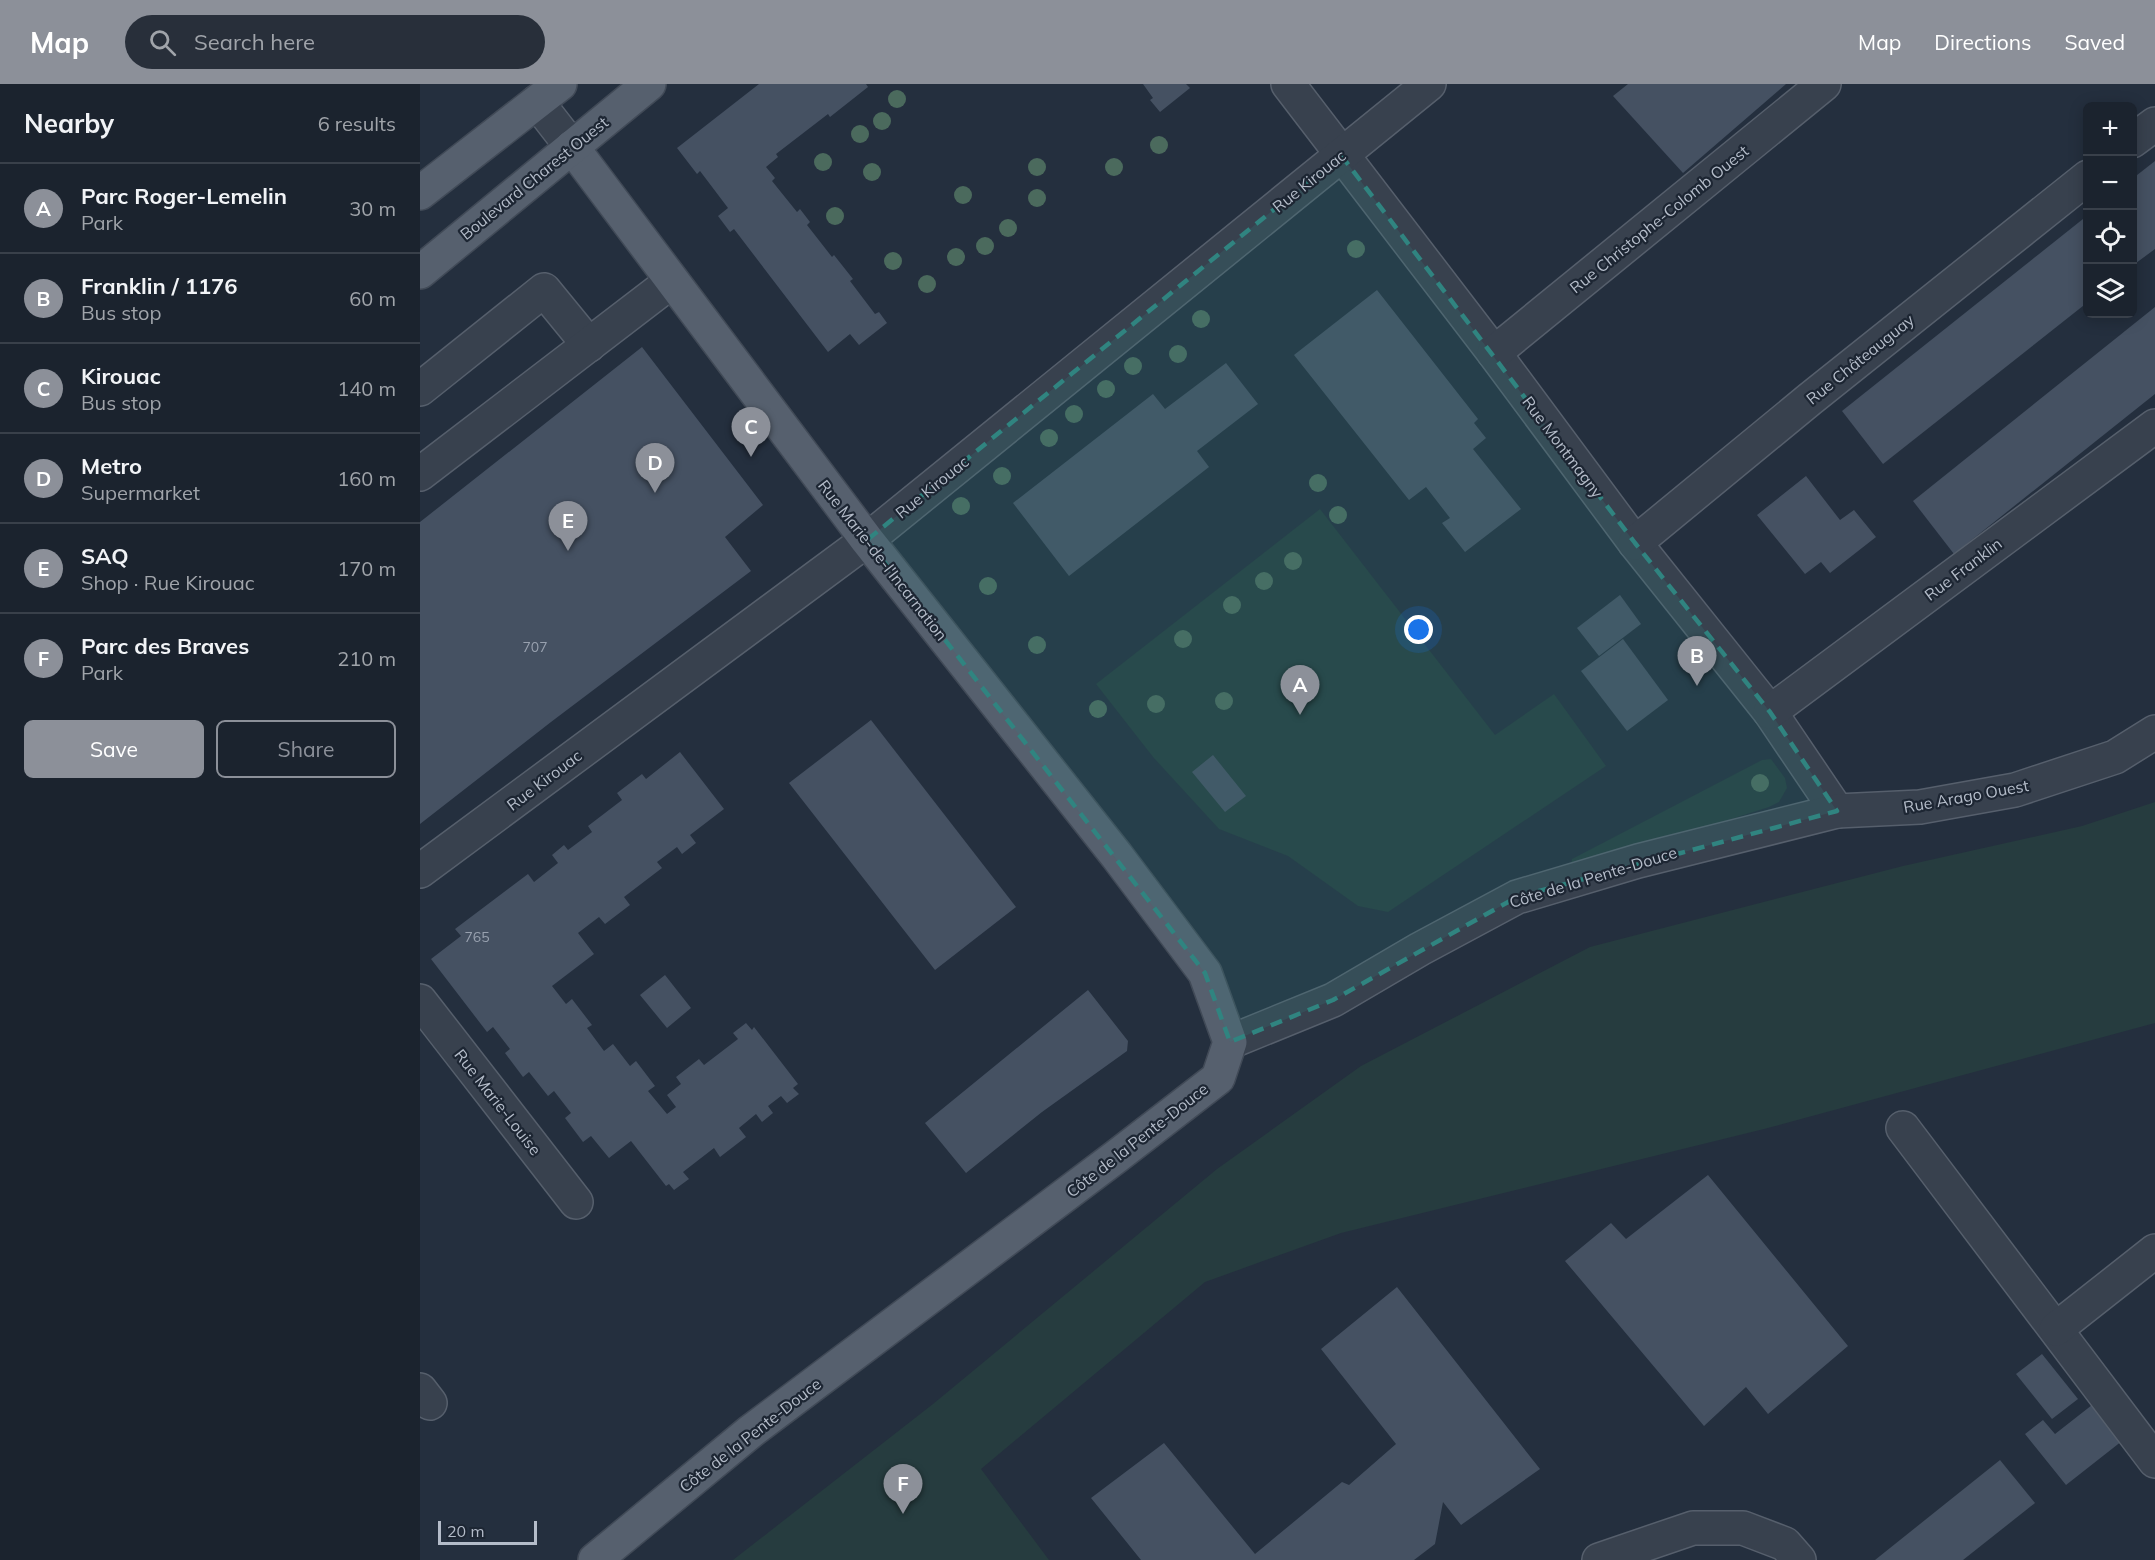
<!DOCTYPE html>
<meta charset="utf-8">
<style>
:root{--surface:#1b232e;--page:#282f3a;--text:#f1f3f6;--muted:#a0a4aa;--line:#39404a;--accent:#8c9099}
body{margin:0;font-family:Mulish,sans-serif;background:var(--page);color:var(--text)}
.controls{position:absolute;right:18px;top:18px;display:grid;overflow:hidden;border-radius:9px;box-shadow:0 3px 15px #0003}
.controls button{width:54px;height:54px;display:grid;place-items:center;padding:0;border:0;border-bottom:2px solid var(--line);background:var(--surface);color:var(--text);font:30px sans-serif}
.scale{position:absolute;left:18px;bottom:15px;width:99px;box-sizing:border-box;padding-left:6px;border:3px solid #b4bcc9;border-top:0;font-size:16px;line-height:21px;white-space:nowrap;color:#b4bcc9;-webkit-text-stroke:4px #1d2633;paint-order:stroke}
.you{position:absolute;left:999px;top:546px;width:21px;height:21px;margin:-15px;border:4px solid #fff;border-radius:50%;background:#1a73e8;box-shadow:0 0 0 9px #1a73e833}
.badge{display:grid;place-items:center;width:39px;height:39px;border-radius:50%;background:var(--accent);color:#fff;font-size:20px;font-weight:700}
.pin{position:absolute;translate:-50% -50px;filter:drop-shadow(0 2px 3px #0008)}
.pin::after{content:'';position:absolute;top:32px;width:21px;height:18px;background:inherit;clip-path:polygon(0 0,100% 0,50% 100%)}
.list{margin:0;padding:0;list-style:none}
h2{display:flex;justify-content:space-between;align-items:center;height:78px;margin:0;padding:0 24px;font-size:26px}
h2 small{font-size:20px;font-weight:400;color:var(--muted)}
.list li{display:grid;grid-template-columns:39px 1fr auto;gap:18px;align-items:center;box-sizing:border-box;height:90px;padding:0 24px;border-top:2px solid var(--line)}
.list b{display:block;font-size:22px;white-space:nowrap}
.list p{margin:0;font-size:20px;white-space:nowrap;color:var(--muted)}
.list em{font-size:20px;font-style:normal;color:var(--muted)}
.actions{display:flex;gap:12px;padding:18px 24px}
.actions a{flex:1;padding:14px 0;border:2px solid var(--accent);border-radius:9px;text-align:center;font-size:21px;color:var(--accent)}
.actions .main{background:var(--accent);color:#fff}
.icon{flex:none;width:33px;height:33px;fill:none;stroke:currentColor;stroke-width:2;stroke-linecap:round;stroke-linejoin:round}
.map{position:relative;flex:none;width:1735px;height:1476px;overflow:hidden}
header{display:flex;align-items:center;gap:36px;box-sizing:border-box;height:84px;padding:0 30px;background:var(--accent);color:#fff}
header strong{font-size:28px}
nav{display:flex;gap:33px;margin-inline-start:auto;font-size:21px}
.search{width:420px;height:54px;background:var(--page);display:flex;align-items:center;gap:15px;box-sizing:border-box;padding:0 21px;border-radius:33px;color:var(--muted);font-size:22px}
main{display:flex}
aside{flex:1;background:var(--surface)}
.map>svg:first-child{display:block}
.green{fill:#263c3f}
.building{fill:#455162}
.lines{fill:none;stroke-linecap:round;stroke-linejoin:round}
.minor-casing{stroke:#565f6c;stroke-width:36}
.major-casing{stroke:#414a57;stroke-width:36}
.minor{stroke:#38414e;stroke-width:33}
.major{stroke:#56606e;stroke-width:33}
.tree{fill:#4b6a5d}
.marked{fill:#308480;fill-opacity:0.2;stroke:#308480;stroke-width:4.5;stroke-dasharray:12 8;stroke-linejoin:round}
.labels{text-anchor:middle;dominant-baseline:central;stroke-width:4.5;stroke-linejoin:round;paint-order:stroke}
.number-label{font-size:14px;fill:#98a1af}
.street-label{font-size:16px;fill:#b4bcc9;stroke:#1d2633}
</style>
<header>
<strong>Map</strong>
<div class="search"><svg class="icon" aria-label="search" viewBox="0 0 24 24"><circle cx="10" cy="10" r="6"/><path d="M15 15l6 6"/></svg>Search here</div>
<nav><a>Map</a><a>Directions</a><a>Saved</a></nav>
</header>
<main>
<aside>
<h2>Nearby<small>6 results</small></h2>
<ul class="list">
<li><span class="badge">A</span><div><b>Parc Roger-Lemelin</b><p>Park</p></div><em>30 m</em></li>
<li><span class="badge">B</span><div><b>Franklin / 1176</b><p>Bus stop</p></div><em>60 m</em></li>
<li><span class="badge">C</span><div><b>Kirouac</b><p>Bus stop</p></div><em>140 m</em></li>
<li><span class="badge">D</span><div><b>Metro</b><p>Supermarket</p></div><em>160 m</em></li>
<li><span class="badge">E</span><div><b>SAQ</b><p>Shop · Rue Kirouac</p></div><em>170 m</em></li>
<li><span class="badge">F</span><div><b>Parc des Braves</b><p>Park</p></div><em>210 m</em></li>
</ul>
<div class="actions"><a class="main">Save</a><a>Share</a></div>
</aside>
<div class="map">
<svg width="1735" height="1476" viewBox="0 0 1735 1476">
<rect width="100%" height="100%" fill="#242f3e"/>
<!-- green -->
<g class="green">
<path d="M 900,425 L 1075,651 L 1134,610 L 1186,682 L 968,828 L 938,822 L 868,772 L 799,745 L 733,673 L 676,600 Z"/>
<path d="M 1351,675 L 1365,694 L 1367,704 L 1359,718 L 1349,723 L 1155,785 L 1150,783 L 1152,775 L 1342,676 Z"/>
<path d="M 1735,718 L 1735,939 L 1344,1045 L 921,1149 L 785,1198 L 561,1385 L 629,1476 L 313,1476 L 513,1320 L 797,1085 L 941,982 L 1170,863 L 1483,782 L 1662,742 Z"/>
</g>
<!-- building -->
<g class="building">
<path d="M 339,0 L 446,0 L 448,3 L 410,33 L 408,30 L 356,70 L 358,73 L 346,83 L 355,94 L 352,97 L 377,128 L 380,125 L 390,138 L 387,141 L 412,173 L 414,171 L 433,195 L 430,197 L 455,230 L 459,228 L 467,239 L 439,261 L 430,250 L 408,268 L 314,145 L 310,148 L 298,132 L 308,124 L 280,87 L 277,90 L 257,64 Z"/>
<path d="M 723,0 L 766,0 L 770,4 L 740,28 L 730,16 L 733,14 Z"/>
<path d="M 1208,0 L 1366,0 L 1263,89 L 1193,12 Z"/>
<path d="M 1735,77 L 1735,165 L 1712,182 L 1712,95 Z"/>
<path d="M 1668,131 L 1668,218 L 1463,380 L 1422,327 Z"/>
<path d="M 957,206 L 1058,335 L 1054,339 L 1066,354 L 1053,365 L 1101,425 L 1045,468 L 1022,439 L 1030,434 L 1006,403 L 989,416 L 874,271 Z"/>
<path d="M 1735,223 L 1735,310 L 1534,470 L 1493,417 Z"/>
<path d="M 222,263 L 343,421 L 305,453 L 331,487 L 131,638 L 0,740 L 0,438 Z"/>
<path d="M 806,279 L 838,320 L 777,367 L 789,383 L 649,492 L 593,419 L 733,310 L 745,325 Z"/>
<path d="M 1386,392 L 1420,436 L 1434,426 L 1456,453 L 1410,489 L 1401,478 L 1385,490 L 1337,431 Z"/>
<path d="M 1200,511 L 1221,540 L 1179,572 L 1157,544 Z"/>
<path d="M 1203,555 L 1248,616 L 1207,647 L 1161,587 Z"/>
<path d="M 451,636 L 596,823 L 515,886 L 369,699 Z"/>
<path d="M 260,668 L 304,725 L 270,751 L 276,759 L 262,770 L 257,763 L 237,778 L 242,784 L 204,813 L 210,821 L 185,840 L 179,833 L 158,849 L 174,870 L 132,902 L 146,920 L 152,915 L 172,941 L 167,944 L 184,967 L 193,960 L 210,982 L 216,977 L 235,1002 L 228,1007 L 247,1030 L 256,1023 L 247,1011 L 261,1000 L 256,993 L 279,975 L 284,981 L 318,955 L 313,949 L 326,939 L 332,946 L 334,943 L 378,1000 L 373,1004 L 379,1010 L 367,1019 L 361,1012 L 348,1022 L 353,1029 L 342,1038 L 336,1030 L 319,1044 L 326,1053 L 300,1073 L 294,1064 L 263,1088 L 269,1095 L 254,1106 L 249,1100 L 246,1102 L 211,1057 L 189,1074 L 171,1052 L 163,1058 L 145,1034 L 151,1029 L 134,1007 L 128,1012 L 109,988 L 103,993 L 85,969 L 90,965 L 73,943 L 67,948 L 11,875 L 41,852 L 35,845 L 108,790 L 114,798 L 138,779 L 132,771 L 144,761 L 148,766 L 172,748 L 168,742 L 202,716 L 197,709 L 222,690 L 226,695 Z"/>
<path d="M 793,671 L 826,712 L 805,728 L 772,688 Z"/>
<path d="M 245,891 L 271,924 L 247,944 L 220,911 Z"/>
<path d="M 668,906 L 708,957 L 707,967 L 622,1028 L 546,1089 L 505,1039 Z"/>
<path d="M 1288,1091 L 1428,1262 L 1348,1330 L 1326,1303 L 1284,1342 L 1145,1177 L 1191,1139 L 1206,1155 Z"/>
<path d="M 977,1203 L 1120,1385 L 1041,1441 L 1023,1418 L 1015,1460 L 994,1476 L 721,1476 L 671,1414 L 744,1359 L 835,1470 L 922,1398 L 929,1401 L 976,1360 L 901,1265 Z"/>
<path d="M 1622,1270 L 1658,1315 L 1632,1335 L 1596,1290 Z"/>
<path d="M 1672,1321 L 1702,1357 L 1646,1401 L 1605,1350 L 1623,1336 L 1635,1350 Z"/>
<path d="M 1580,1376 L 1615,1419 L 1543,1476 L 1455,1476 Z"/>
</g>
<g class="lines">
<defs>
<g id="minor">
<path d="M 868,0 L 1074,269 L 1215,459 L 1350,628 L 1417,727"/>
<path d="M 117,18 L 152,63"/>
<path d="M 1712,57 L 1735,40"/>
<path d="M 1074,269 L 1404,0"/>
<path d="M 0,305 L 124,206 L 169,261"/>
<path d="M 0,390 L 252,197"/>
<path d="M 1215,459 L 1390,315 L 1668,93"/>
<path d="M 1350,628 L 1735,342"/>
<path d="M 0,787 L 447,456 L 1009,0"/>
<path d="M 0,917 L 156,1118"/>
<path d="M 810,958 L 913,916 L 1000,865 L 1097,813 L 1218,777 L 1417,727 L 1500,723 L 1595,706 L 1695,673 L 1735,648"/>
<path d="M 1483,1044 L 1735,1377"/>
<path d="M 1636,1245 L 1735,1167"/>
<path d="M 0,1306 L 10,1319"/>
<path d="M 1179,1476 L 1273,1444 L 1323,1444 L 1365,1460 L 1379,1476"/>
</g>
<g id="major">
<path d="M 152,63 L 447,456 L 697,772 L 785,889 L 810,958 L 798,994 L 697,1072 L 330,1348 L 175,1476"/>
<path d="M 0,109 L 140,0"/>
<path d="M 0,188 L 229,0"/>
</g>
</defs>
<!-- minor casing -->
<use href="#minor" class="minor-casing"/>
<!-- major casing -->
<use href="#major" class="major-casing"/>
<!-- minor -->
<use href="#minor" class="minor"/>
<!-- major -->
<use href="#major" class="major"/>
</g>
<!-- trees -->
<g class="tree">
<circle cx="477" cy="15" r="9"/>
<circle cx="462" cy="37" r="9"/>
<circle cx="440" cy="50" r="9"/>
<circle cx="739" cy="61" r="9"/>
<circle cx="403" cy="78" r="9"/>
<circle cx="617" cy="83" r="9"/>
<circle cx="694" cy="83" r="9"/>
<circle cx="452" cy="88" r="9"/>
<circle cx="543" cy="111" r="9"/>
<circle cx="617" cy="114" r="9"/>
<circle cx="415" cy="132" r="9"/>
<circle cx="588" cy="144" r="9"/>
<circle cx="565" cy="162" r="9"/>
<circle cx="936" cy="165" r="9"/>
<circle cx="536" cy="173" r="9"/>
<circle cx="473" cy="177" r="9"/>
<circle cx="507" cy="200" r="9"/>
<circle cx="781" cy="235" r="9"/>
<circle cx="758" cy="270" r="9"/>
<circle cx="713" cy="282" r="9"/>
<circle cx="686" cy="305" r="9"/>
<circle cx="654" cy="330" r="9"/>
<circle cx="629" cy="354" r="9"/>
<circle cx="582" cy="392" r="9"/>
<circle cx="898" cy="399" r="9"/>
<circle cx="541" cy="422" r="9"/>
<circle cx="918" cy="431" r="9"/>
<circle cx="873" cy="477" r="9"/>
<circle cx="844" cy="497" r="9"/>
<circle cx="568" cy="502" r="9"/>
<circle cx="812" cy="521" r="9"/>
<circle cx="763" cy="555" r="9"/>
<circle cx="617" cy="561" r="9"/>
<circle cx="804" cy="617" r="9"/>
<circle cx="736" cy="620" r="9"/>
<circle cx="678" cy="625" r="9"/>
<circle cx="1340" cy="699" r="9"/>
</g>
<!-- marked area -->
<path class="marked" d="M 921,71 L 1215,459 L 1350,628 L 1417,727 L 1097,813 L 913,916 L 810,958 L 785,889 L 447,456 Z"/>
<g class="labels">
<!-- number labels -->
<g class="number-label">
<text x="115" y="563">707</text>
<text x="57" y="853">765</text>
</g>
<!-- street labels -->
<g class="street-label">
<text transform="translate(114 94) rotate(-39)">Boulevard Charest Ouest</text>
<text transform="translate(889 97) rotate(-39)">Rue Kirouac</text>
<text transform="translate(1239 135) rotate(-39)">Rue Christophe-Colomb Ouest</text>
<text transform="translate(1440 275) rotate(-39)">Rue Châteauguay</text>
<text transform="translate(1143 363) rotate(53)">Rue Montmagny</text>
<text transform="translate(512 403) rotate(-39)">Rue Kirouac</text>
<text transform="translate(463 476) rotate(52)">Rue Marie-de-l'Incarnation</text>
<text transform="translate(1543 485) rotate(-37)">Rue Franklin</text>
<text transform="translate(124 696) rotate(-37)">Rue Kirouac</text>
<text transform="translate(1546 712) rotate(-10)">Rue Arago Ouest</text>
<text transform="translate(1173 793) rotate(-17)">Côte de la Pente-Douce</text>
<text transform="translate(78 1018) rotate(52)">Rue Marie-Louise</text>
<text transform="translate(717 1056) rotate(-38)">Côte de la Pente-Douce</text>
<text transform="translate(330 1351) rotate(-38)">Côte de la Pente-Douce</text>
</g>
</g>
</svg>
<div class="controls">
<button>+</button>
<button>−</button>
<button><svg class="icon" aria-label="locate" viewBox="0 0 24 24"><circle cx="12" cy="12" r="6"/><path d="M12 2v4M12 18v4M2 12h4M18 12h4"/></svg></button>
<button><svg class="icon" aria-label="layers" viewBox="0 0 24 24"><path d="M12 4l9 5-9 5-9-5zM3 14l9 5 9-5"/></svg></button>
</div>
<div class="scale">20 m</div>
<div class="you"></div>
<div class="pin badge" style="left:880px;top:631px">A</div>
<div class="pin badge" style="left:1277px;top:602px">B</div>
<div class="pin badge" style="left:331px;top:373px">C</div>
<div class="pin badge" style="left:235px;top:409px">D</div>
<div class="pin badge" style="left:148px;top:467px">E</div>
<div class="pin badge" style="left:483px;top:1430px">F</div>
</div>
</main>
